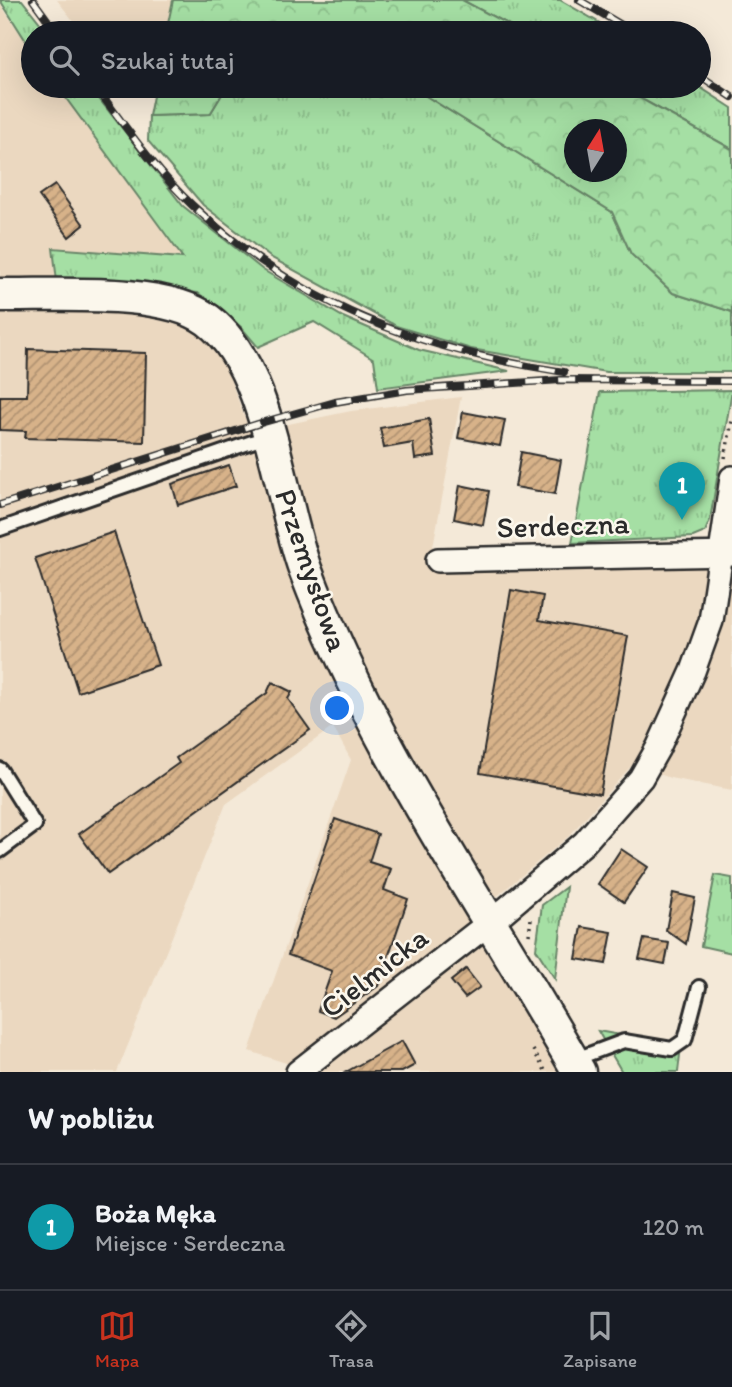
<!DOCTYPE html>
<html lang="pl">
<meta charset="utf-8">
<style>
:root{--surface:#171b24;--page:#242831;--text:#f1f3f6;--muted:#9ea1a6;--line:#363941;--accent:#c8321e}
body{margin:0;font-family:Itim,sans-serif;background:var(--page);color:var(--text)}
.compass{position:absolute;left:564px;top:119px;width:63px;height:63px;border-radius:50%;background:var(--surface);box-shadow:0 7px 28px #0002;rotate:11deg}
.you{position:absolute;left:338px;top:709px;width:24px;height:24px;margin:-18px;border:5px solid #fff;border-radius:50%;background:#1a73e8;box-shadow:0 0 0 10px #1a73e833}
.badge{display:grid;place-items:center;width:46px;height:46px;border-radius:50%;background:var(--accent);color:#fff;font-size:23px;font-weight:700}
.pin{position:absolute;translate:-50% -58px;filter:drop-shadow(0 2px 4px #0008)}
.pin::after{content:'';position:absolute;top:37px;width:24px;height:21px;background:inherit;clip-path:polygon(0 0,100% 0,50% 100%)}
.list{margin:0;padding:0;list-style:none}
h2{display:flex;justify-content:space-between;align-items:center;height:91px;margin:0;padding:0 28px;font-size:30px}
h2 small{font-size:23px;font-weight:400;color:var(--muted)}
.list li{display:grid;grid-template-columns:46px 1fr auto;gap:21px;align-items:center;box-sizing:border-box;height:126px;padding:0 28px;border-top:2px solid var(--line)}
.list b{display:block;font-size:26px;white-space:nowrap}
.list p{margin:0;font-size:23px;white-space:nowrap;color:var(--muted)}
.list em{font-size:23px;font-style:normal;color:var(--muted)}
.icon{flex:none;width:38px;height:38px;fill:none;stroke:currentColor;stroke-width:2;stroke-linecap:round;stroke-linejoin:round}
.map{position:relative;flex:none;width:732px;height:1072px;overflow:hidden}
.search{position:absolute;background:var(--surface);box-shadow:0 7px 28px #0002;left:21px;right:21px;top:21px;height:77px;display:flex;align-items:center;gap:18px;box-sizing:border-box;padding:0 24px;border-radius:38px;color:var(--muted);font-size:26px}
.sheet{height:217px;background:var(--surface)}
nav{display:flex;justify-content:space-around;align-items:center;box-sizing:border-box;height:98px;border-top:2px solid var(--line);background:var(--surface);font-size:19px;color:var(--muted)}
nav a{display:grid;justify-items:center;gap:4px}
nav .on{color:var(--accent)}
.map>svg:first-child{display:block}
.built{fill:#ebd8c0}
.grass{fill:url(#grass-tufts);stroke:#688568;stroke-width:2}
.forest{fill:url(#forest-crowns);stroke:#688568;stroke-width:2;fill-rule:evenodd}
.building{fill:url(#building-hatch);stroke:#2b2b2b;stroke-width:2}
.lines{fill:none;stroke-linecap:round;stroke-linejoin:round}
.lane-casing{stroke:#2b2b2b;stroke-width:18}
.street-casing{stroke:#2b2b2b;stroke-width:28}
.secondary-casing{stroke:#2b2b2b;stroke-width:37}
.path{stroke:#2b2b2b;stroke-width:3.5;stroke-dasharray:2 5;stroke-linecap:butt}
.lane{stroke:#fbf7ec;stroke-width:12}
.street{stroke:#fbf7ec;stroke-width:23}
.secondary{stroke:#fbf7ec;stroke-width:32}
.rail-casing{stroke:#2b2b2b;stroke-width:8}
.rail{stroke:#fbf7ec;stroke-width:5;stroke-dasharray:16;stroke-linecap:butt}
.labels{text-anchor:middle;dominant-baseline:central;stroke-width:5;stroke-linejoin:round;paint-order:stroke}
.street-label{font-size:30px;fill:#2b2b2b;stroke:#fbf7ec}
</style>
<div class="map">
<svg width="732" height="1072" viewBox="0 0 732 1072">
<defs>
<pattern id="grass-tufts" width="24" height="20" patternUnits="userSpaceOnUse" patternTransform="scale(1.75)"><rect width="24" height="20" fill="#a5dfa4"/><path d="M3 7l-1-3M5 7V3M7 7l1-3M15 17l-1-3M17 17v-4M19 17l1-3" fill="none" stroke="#8ec08d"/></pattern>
<pattern id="forest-crowns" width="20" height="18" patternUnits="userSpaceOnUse" patternTransform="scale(1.75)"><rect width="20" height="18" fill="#a5dfa4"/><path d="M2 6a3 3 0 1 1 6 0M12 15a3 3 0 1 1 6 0" fill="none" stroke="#8ec08d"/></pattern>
<pattern id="building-hatch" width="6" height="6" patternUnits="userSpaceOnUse" patternTransform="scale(1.75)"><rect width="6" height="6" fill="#d7b289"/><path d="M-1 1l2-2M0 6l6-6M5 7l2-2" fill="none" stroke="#af9170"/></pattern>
</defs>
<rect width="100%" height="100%" fill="#f4e9d8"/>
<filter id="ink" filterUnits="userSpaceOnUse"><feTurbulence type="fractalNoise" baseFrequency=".0143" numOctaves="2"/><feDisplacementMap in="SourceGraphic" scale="14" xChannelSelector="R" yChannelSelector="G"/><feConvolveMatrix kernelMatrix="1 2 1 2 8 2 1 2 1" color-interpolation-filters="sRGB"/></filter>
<g filter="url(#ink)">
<!-- built -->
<g class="built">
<path d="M 57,0 L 173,0 L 166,33 L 83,33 Z"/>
<path d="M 0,4 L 33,52 L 33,86 L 57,86 L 183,258 L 54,248 L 57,281 L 198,293 L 250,432 L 351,411 L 461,397 L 429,568 L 693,564 L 732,568 L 732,790 L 670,778 L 633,764 L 569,836 L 470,919 L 558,1072 L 314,1072 L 249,1051 L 351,760 L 333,727 L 226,804 L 117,1072 L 0,1072 Z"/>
</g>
<!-- grass -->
<g class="grass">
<path d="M 0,0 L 22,0 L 48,33 L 33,33 L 33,52 Z"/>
<path d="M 462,0 L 560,0 L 617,33 L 524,33 Z"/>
<path d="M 57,86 L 89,86 L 183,206 L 263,270 L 343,317 L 419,350 L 509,371 L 378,388 L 374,359 L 314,322 L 258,347 L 241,327 L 198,293 L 57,281 L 53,248 L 183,258 Z"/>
<path d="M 227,86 L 357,86 L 380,97 L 388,86 L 410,86 L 612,212 L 631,254 L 673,293 L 732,312 L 732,372 L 606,372 L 471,349 L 396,326 L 270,257 L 203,205 L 148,141 L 149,116 L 210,114 Z"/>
<path d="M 618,86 L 698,86 L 732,108 L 732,149 Z"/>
<path d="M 732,390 L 710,520 L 705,532 L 693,537 L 572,543 L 600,392 Z"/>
<path d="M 715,875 L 732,878 L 732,953 L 701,946 Z"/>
<path d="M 566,887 L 555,979 L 536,949 L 542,905 Z"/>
<path d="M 598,1031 L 681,1046 L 678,1072 L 622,1072 Z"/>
</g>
<!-- forest -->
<g class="forest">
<path d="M 173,0 L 462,0 L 524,33 L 166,33 Z"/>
<path d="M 155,86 L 227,86 L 210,114 L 149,116 Z"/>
<path d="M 410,86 L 618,86 L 732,149 L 732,312 L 673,293 L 631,254 L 612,212 ZM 574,130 L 616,130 L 616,172 L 574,172 Z"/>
</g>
<!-- building -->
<g class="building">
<path d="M 55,185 L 84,225 L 69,237 L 39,196 Z"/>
<path d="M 28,349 L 146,353 L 144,442 L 25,438 L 26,431 L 0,430 L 0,396 L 27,396 Z"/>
<path d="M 463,412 L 505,420 L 500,446 L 458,438 Z"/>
<path d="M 429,419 L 435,456 L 415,459 L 413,443 L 384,448 L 380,428 Z"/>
<path d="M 521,452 L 561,460 L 555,494 L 515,487 Z"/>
<path d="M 229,465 L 236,486 L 178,505 L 172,484 Z"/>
<path d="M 460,485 L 489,491 L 483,525 L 454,519 Z"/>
<path d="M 114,532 L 158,665 L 78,692 L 35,558 Z"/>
<path d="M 511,590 L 543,596 L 539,620 L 628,636 L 600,794 L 480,773 Z"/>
<path d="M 272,682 L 292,692 L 288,699 L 310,730 L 108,874 L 79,834 L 179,763 L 176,758 L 267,693 Z"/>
<path d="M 335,819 L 378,834 L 369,862 L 391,869 L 384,890 L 408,899 L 378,986 L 334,1017 L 318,1011 L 332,971 L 288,955 Z"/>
<path d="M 621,849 L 648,867 L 624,902 L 598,884 Z"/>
<path d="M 673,893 L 695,898 L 686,944 L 666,930 Z"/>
<path d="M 582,927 L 612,932 L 606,964 L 576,959 Z"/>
<path d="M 644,939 L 669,943 L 665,964 L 639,959 Z"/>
<path d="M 466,969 L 480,987 L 465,998 L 451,981 Z"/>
<path d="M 402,1041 L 415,1065 L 402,1072 L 346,1072 Z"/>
</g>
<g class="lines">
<defs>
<g id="lane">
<path d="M 0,529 L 269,436"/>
<path d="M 0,769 L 35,825 L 0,851"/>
<path d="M 573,1060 L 624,1041 L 672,1049 L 685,1040 L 699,987"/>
</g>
<g id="street">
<path d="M 438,560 L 732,554"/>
<path d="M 298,1072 L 503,912 L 584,843 L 641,778 L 658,748 L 693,671 L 711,621 L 732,478"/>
</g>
<path id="secondary" d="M 0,295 C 55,296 164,287 208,320 C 270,367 279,498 305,569 C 373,750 484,905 579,1072"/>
</defs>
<!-- lane casing -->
<use href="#lane" class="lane-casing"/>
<!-- street casing -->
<use href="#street" class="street-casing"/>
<!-- secondary casing -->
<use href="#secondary" class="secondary-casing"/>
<!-- path -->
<g class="path">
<path d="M 725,458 L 732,421"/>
<path d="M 529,935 L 531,919"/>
<path d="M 533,1050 L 546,1072"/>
</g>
<!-- lane -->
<use href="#lane" class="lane"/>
<!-- street -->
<use href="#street" class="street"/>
<!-- secondary -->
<use href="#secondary" class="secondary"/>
<defs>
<g id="rail">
<path d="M 33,0 L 57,33"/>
<path d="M 579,0 L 635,33"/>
<path d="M 699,75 L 732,97"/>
<path d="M 95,86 C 126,127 155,170 192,205 C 301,307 421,350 564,372"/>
<path d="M 0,505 L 264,422 L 335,402 L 407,390 L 561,380 L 732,381"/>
</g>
</defs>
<!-- rail casing -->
<use href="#rail" class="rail-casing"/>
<!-- rail -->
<use href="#rail" class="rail"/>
</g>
</g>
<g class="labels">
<!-- street labels -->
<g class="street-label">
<text transform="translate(563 525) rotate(-2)">Serdeczna</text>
<text transform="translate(312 570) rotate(71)">Przemysłowa</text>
<text transform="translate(374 972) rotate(-38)">Cielmicka</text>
</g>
</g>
</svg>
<svg class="compass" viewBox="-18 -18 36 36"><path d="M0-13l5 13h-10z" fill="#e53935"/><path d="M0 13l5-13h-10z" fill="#9ea1a6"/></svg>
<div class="you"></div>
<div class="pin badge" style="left:682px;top:520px;background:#0f9aa8">1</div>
<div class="search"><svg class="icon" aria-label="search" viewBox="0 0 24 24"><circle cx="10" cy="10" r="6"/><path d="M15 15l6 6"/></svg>Szukaj tutaj</div>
</div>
<section class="sheet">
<h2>W pobliżu<small></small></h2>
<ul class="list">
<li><span class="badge" style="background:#0f9aa8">1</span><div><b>Boża Męka</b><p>Miejsce · Serdeczna</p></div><em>120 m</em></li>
</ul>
</section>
<nav>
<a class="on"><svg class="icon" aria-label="map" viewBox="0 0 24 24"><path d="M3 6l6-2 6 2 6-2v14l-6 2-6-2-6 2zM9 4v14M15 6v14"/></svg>Mapa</a>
<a><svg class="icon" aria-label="directions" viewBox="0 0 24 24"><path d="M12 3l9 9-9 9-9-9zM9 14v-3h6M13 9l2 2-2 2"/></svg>Trasa</a>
<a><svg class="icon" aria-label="saved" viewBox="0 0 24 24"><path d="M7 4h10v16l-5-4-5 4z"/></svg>Zapisane</a>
</nav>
